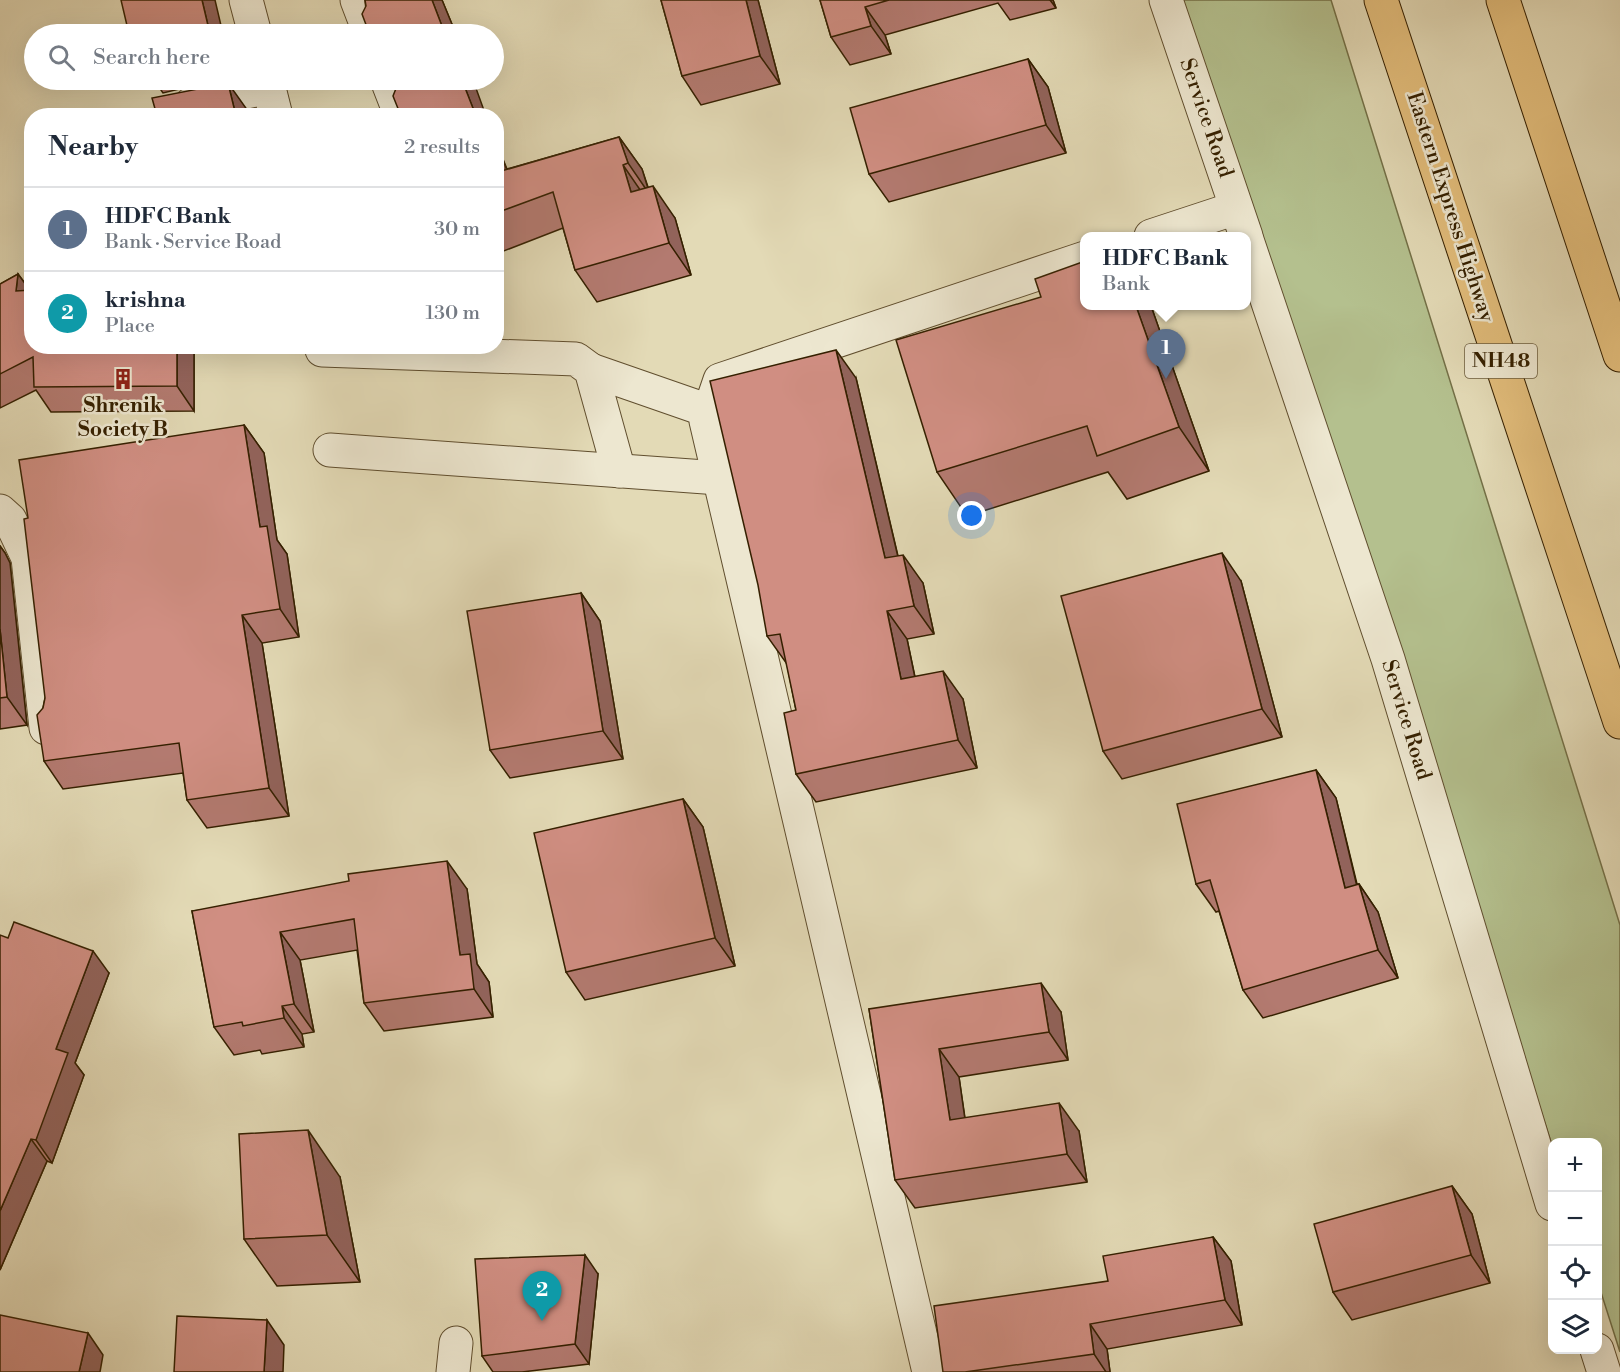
<!DOCTYPE html>
<meta charset="utf-8">
<style>
:root{--surface:#fff;--page:#f2f2f3;--text:#1f2937;--muted:#747a83;--line:#e0e1e3;--accent:#7c3aed}
body{margin:0;font-family:"Libre Bodoni",serif;background:var(--page);color:var(--text)}
.controls{position:absolute;right:18px;bottom:18px;display:grid;overflow:hidden;border-radius:12px;box-shadow:0 6px 24px #0002}
.controls button{width:54px;height:54px;display:grid;place-items:center;padding:0;border:0;border-bottom:2px solid var(--line);background:var(--surface);color:var(--text);font:30px sans-serif}
.you{position:absolute;left:972px;top:516px;width:21px;height:21px;margin:-15px;border:4px solid #fff;border-radius:50%;background:#1a73e8;box-shadow:0 0 0 9px #1a73e833}
.badge{display:grid;place-items:center;width:39px;height:39px;border-radius:50%;background:var(--accent);color:#fff;font-size:20px;font-weight:700}
.pin{position:absolute;translate:-50% -50px;filter:drop-shadow(0 2px 3px #0008)}
.pin::after{content:'';position:absolute;top:32px;width:21px;height:18px;background:inherit;clip-path:polygon(0 0,100% 0,50% 100%)}
.popup{position:absolute;left:1080px;top:232px;width:171px;height:78px;box-sizing:border-box;display:grid;place-content:center;border-radius:12px;background:var(--surface);filter:drop-shadow(0 2px 4px #0005);font-size:20px;white-space:nowrap;color:var(--muted)}
.popup b{font-size:22px;color:var(--text)}
.popup::after{content:'';position:absolute;left:50%;top:100%;margin-left:-12px;border:12px solid transparent;border-top-color:var(--surface)}
.list{margin:0;padding:0;list-style:none}
h2{display:flex;justify-content:space-between;align-items:center;height:78px;margin:0;padding:0 24px;font-size:26px}
h2 small{font-size:20px;font-weight:400;color:var(--muted)}
.list li{display:grid;grid-template-columns:39px 1fr auto;gap:18px;align-items:center;box-sizing:border-box;height:84px;padding:0 24px;border-top:2px solid var(--line)}
.list b{display:block;font-size:22px;white-space:nowrap}
.list p{margin:0;font-size:20px;white-space:nowrap;color:var(--muted)}
.list em{font-size:20px;font-style:normal;color:var(--muted)}
.icon{flex:none;width:33px;height:33px;fill:none;stroke:currentColor;stroke-width:2;stroke-linecap:round;stroke-linejoin:round}
.map{position:relative;flex:none;width:1620px;height:1372px;overflow:hidden}
.search{position:absolute;background:var(--surface);box-shadow:0 6px 24px #0002;left:24px;top:24px;width:480px;height:66px;display:flex;align-items:center;gap:15px;box-sizing:border-box;padding:0 21px;border-radius:33px;color:var(--muted);font-size:22px}
.panel{position:absolute;background:var(--surface);box-shadow:0 6px 24px #0002;left:24px;top:108px;width:480px;height:246px;border-radius:24px}
.map>svg:first-child{display:block}
.green{fill:#b4c08e;stroke:#747047;stroke-width:1.5}
.lines{fill:none;stroke-linecap:round;stroke-linejoin:round}
.minor-casing{stroke:#604e2e;stroke-width:35}
.highway-casing{stroke:#352000;stroke-width:35}
.minor{stroke:#ede7d0;stroke-width:33}
.highway{stroke:#e2bd7b;stroke-width:33}
.wall{fill:#b37a70;stroke:#352000;stroke-width:1.5}
.shaded-wall{fill:#92635b;stroke:#352000;stroke-width:1.5}
.building{fill:#d08e82;stroke:#352000;stroke-width:1.5}
.labels{text-anchor:middle;dominant-baseline:central;stroke-width:5;stroke-linejoin:round;paint-order:stroke}
.shield{fill:#ede7d0;stroke:#6c5c3e;stroke-width:1.5}
.shield-label{font-size:20px;font-weight:bold;fill:#352000}
.street-label{font-size:21px;fill:#352000;stroke:#ede7d0}
.poi-label{font-size:21px;font-weight:bold;fill:#352000;stroke:#ede7d0}
</style>
<div class="map">
<svg width="1620" height="1372" viewBox="0 0 1620 1372">
<rect width="100%" height="100%" fill="#e3dab6"/>
<filter id="stains"><feTurbulence type="fractalNoise" baseFrequency=".00333" numOctaves="4"/><feColorMatrix values="0 0 0 0 .2 0 0 0 0 .09 0 0 0 0 .02 0 0 0 .5 -.17"/></filter>
<radialGradient id="worn" r=".72"><stop offset=".6" stop-color="#630" stop-opacity="0"/><stop offset="1" stop-color="#630" stop-opacity=".3"/></radialGradient>
<!-- green -->
<path class="green" d="M 1179,0 L 1331,0 L 1620,925 L 1620,1352 L 1598,1283 L 1598,1142 L 1552,1142 L 1552,1145 Z"/>
<g class="lines">
<defs>
<g id="minor">
<path d="M 246,0 L 255,34"/>
<path d="M 357,0 L 370,34"/>
<path d="M 1166,0 L 1246,236"/>
<path d="M 267,80 L 276,116"/>
<path d="M 387,80 L 401,116"/>
<path d="M 191,104 L 269,87"/>
<path d="M 1151,236 L 1236,208"/>
<path d="M 1247,240 L 1388,659 L 1552,1204"/>
<path d="M 322,350 L 576,359 L 591,370 L 619,471"/>
<path d="M 591,370 L 709,411"/>
<path d="M 330,450 L 719,478"/>
<path d="M 0,511 L 10,520 L 28,558 L 46,728"/>
<path d="M 1597,1350 L 1604,1372"/>
<path d="M 453,1372 L 456,1343"/>
<path d="M 929,1372 L 706,421 L 720,380 L 1085,258"/>
</g>
<g id="highway">
<path d="M 1381,0 L 1620,722"/>
<path d="M 1503,0 L 1620,355"/>
</g>
</defs>
<!-- minor casing -->
<use href="#minor" class="minor-casing"/>
<!-- highway casing -->
<use href="#highway" class="highway-casing"/>
<!-- minor -->
<use href="#minor" class="minor"/>
<!-- highway -->
<use href="#highway" class="highway"/>
</g>
<!-- wall -->
<g class="wall">
<path d="M 365,0 L 442,0 L 456,34 L 371,34 L 368,30 Z"/>
<path d="M 661,0 L 758,0 L 780,84 L 701,105 L 682,76 Z"/>
<path d="M 820,0 L 1053,0 L 1056,8 L 1010,20 L 998,3 L 885,35 L 891,54 L 850,65 L 831,37 Z"/>
<path d="M 1028,59 L 1048,87 L 1066,153 L 889,202 L 869,174 Z"/>
<path d="M 154,80 L 217,80 L 163,93 Z"/>
<path d="M 619,137 L 642,169 L 648,187 L 675,218 L 691,275 L 597,302 L 575,270 L 563,228 L 496,254 L 496,142 L 507,169 Z"/>
<path d="M 18,274 L 30,290 L 194,346 L 194,411 L 51,412 L 36,390 L 0,408 L 0,284 Z"/>
<path d="M 1151,306 L 1209,471 L 1127,499 L 1108,472 L 967,516 L 937,472 Z"/>
<path d="M 856,378 L 898,556 L 923,583 L 934,634 L 907,639 L 915,677 L 963,699 L 977,768 L 816,802 L 796,774 L 796,710 L 787,664 L 767,636 Z"/>
<path d="M 244,425 L 264,453 L 277,540 L 287,554 L 299,637 L 262,643 L 289,816 L 207,828 L 187,800 L 183,773 L 63,789 L 44,761 L 43,708 L 45,698 Z"/>
<path d="M 0,546 L 5,553 L 10,563 L 27,725 L 0,729 Z"/>
<path d="M 1241,581 L 1282,737 L 1122,779 L 1103,751 Z"/>
<path d="M 581,593 L 600,621 L 623,759 L 510,778 L 490,750 Z"/>
<path d="M 1316,770 L 1336,798 L 1357,884 L 1359,884 L 1378,912 L 1398,978 L 1263,1018 L 1243,990 L 1219,911 L 1216,912 L 1196,884 Z"/>
<path d="M 683,799 L 703,827 L 735,966 L 585,1000 L 566,972 Z"/>
<path d="M 467,889 L 477,964 L 489,982 L 493,1017 L 384,1031 L 364,1003 L 357,950 L 300,960 L 314,1032 L 302,1034 L 304,1047 L 262,1054 L 260,1050 L 234,1055 L 214,1027 L 192,911 Z"/>
<path d="M 8,938 L 109,973 L 75,1063 L 84,1075 L 52,1163 L 47,1161 L 0,1270 Z"/>
<path d="M 869,1009 L 1061,1012 L 1068,1060 L 959,1077 L 965,1118 L 1079,1131 L 1087,1182 L 915,1208 L 895,1180 Z"/>
<path d="M 340,1177 L 360,1282 L 277,1286 L 244,1239 Z"/>
<path d="M 1452,1186 L 1472,1214 L 1490,1283 L 1352,1320 L 1333,1292 Z"/>
<path d="M 1213,1237 L 1231,1261 L 1242,1325 L 1107,1349 L 1110,1372 L 943,1372 L 1108,1281 Z"/>
<path d="M 598,1274 L 589,1364 L 522,1372 L 493,1372 L 482,1356 Z"/>
</g>
<!-- shaded-wall -->
<g class="shaded-wall">
<path d="M 202,0 L 215,0 L 223,34 L 210,34 Z"/>
<path d="M 432,0 L 442,0 L 456,34 L 445,34 Z"/>
<path d="M 746,0 L 758,0 L 780,84 L 760,56 Z"/>
<path d="M 1050,0 L 1053,0 L 1056,8 Z"/>
<path d="M 865,7 L 885,35 L 891,54 L 871,26 Z"/>
<path d="M 1028,59 L 1048,87 L 1066,153 L 1046,125 Z"/>
<path d="M 462,80 L 473,80 L 486,116 L 476,116 Z"/>
<path d="M 228,83 L 248,111 L 249,116 L 236,116 Z"/>
<path d="M 619,137 L 642,169 L 650,195 L 628,163 Z"/>
<path d="M 496,142 L 520,204 L 498,172 L 496,169 Z"/>
<path d="M 623,165 L 645,197 L 631,192 Z"/>
<path d="M 653,186 L 675,218 L 691,275 L 669,243 Z"/>
<path d="M 18,274 L 32,293 L 16,291 Z"/>
<path d="M 1136,306 L 1151,306 L 1209,471 L 1179,427 Z"/>
<path d="M 177,346 L 194,346 L 194,411 L 177,386 Z"/>
<path d="M 836,350 L 856,378 L 905,587 L 885,558 Z"/>
<path d="M 244,425 L 264,453 L 277,540 L 287,554 L 299,637 L 280,609 L 260,527 Z"/>
<path d="M 0,546 L 5,553 L 10,563 L 27,725 L 7,697 L 0,629 Z"/>
<path d="M 1222,553 L 1241,581 L 1282,737 L 1262,709 Z"/>
<path d="M 903,555 L 923,583 L 934,634 L 914,606 Z"/>
<path d="M 581,593 L 600,621 L 623,759 L 603,731 Z"/>
<path d="M 887,611 L 907,639 L 921,707 L 901,679 Z"/>
<path d="M 242,615 L 262,643 L 289,816 L 269,788 Z"/>
<path d="M 943,671 L 963,699 L 977,768 L 958,740 Z"/>
<path d="M 1316,770 L 1336,798 L 1364,916 L 1345,888 Z"/>
<path d="M 683,799 L 703,827 L 735,966 L 715,938 Z"/>
<path d="M 447,861 L 467,889 L 477,964 L 489,982 L 493,1017 L 474,989 L 460,955 Z"/>
<path d="M 1359,884 L 1378,912 L 1398,978 L 1378,950 Z"/>
<path d="M 280,932 L 300,960 L 314,1032 L 294,1004 Z"/>
<path d="M 93,951 L 109,973 L 75,1063 L 84,1075 L 52,1163 L 36,1140 L 56,1049 Z"/>
<path d="M 1041,983 L 1061,1012 L 1068,1060 L 1049,1032 Z"/>
<path d="M 282,1006 L 302,1034 L 304,1047 L 284,1018 Z"/>
<path d="M 939,1049 L 959,1077 L 969,1148 L 950,1120 Z"/>
<path d="M 1059,1103 L 1079,1131 L 1087,1182 L 1067,1154 Z"/>
<path d="M 308,1130 L 340,1177 L 360,1282 L 327,1235 Z"/>
<path d="M 31,1139 L 47,1161 L 0,1270 L 0,1211 Z"/>
<path d="M 1452,1186 L 1472,1214 L 1490,1283 L 1471,1255 Z"/>
<path d="M 1213,1237 L 1231,1261 L 1242,1325 L 1225,1300 Z"/>
<path d="M 585,1255 L 598,1274 L 589,1364 L 575,1344 Z"/>
<path d="M 267,1320 L 284,1345 L 283,1372 L 264,1372 Z"/>
<path d="M 1090,1324 L 1107,1349 L 1110,1372 L 1106,1372 L 1094,1354 Z"/>
<path d="M 88,1333 L 103,1355 L 100,1372 L 79,1372 Z"/>
</g>
<!-- building -->
<g class="building">
<path d="M 121,0 L 202,0 L 210,34 L 129,34 Z"/>
<path d="M 365,0 L 432,0 L 445,34 L 377,34 L 368,30 L 362,14 L 366,6 Z"/>
<path d="M 661,0 L 746,0 L 760,56 L 682,76 Z"/>
<path d="M 820,0 L 889,0 L 865,7 L 871,26 L 831,37 Z"/>
<path d="M 1028,59 L 1046,125 L 869,174 L 850,108 Z"/>
<path d="M 396,80 L 462,80 L 476,116 L 401,116 L 393,96 L 397,86 Z"/>
<path d="M 228,83 L 236,116 L 157,116 L 152,98 Z"/>
<path d="M 619,137 L 628,163 L 623,165 L 631,192 L 653,186 L 669,243 L 575,270 L 553,192 L 496,213 L 496,169 L 498,172 Z"/>
<path d="M 1085,261 L 1085,306 L 1136,306 L 1179,427 L 1097,456 L 1087,426 L 937,472 L 896,340 L 1041,297 L 1035,279 Z"/>
<path d="M 18,274 L 16,291 L 32,290 L 32,346 L 177,346 L 177,386 L 34,387 L 33,357 L 0,374 L 0,284 Z"/>
<path d="M 836,350 L 885,558 L 903,555 L 914,606 L 887,611 L 901,679 L 943,671 L 958,740 L 796,774 L 784,713 L 796,710 L 780,634 L 767,636 L 758,585 L 710,381 Z"/>
<path d="M 244,425 L 260,527 L 267,526 L 280,609 L 242,615 L 269,788 L 187,800 L 179,743 L 44,761 L 37,715 L 43,708 L 45,698 L 24,519 L 28,518 L 19,460 Z"/>
<path d="M 1222,553 L 1262,709 L 1103,751 L 1061,596 Z"/>
<path d="M 581,593 L 603,731 L 490,750 L 467,611 Z"/>
<path d="M 0,629 L 7,697 L 0,698 Z"/>
<path d="M 1316,770 L 1345,888 L 1359,884 L 1378,950 L 1243,990 L 1210,880 L 1196,884 L 1177,804 Z"/>
<path d="M 683,799 L 715,938 L 566,972 L 534,833 Z"/>
<path d="M 447,861 L 460,955 L 470,954 L 474,989 L 364,1003 L 354,919 L 280,932 L 294,1004 L 282,1006 L 284,1018 L 243,1026 L 242,1022 L 214,1027 L 192,911 L 349,881 L 348,874 Z"/>
<path d="M 14,922 L 93,951 L 56,1049 L 68,1053 L 36,1140 L 31,1139 L 0,1211 L 0,935 L 8,938 Z"/>
<path d="M 1041,983 L 1049,1032 L 939,1049 L 950,1120 L 1059,1103 L 1067,1154 L 895,1180 L 869,1009 Z"/>
<path d="M 308,1130 L 327,1235 L 244,1239 L 239,1134 Z"/>
<path d="M 1452,1186 L 1471,1255 L 1333,1292 L 1314,1224 Z"/>
<path d="M 1213,1237 L 1225,1300 L 1090,1324 L 1094,1354 L 965,1372 L 943,1372 L 934,1306 L 1108,1281 L 1103,1256 Z"/>
<path d="M 585,1255 L 575,1344 L 482,1356 L 475,1259 Z"/>
<path d="M 0,1315 L 88,1333 L 79,1372 L 0,1372 Z"/>
<path d="M 177,1316 L 267,1320 L 264,1372 L 174,1372 Z"/>
</g>
<!-- icons -->
<defs>
<symbol id="building-bare" viewBox="-9 -9 18 18"><path d="M-4-6H4V6H1V3H-1V6H-4ZM-2.5-4.3h1.7v1.8h-1.7ZM.8-4.3h1.7v1.8H.8ZM-2.5-1h1.7V.8h-1.7ZM.8-1h1.7V.8H.8Z" fill="#8f2418" stroke="#ede7d0" stroke-width="2.5" paint-order="stroke"/></symbol>
</defs>
<g fill-rule="evenodd">
<use href="#building-bare" x="108" y="364" width="30" height="30"/>
</g>
<g class="labels">
<!-- shield labels -->
<rect class="shield" x="1465" y="344" width="72" height="34" rx="4.5"/>
<g class="shield-label">
<text x="1501" y="361">NH48</text>
</g>
<!-- street labels -->
<g class="street-label">
<text transform="translate(1206 118) rotate(71)">Service Road</text>
<text transform="translate(1450 207) rotate(72)">Eastern Express Highway</text>
<text transform="translate(1406 720) rotate(73)">Service Road</text>
</g>
<!-- poi labels -->
<g class="poi-label">
<text x="123" y="406">Shrenik<tspan x="123" dy="24">Society B</tspan></text>
</g>
</g>
<rect width="100%" height="100%" filter="url(#stains)"/>
<rect width="100%" height="100%" fill="url(#worn)"/>
</svg>
<div class="controls">
<button>+</button>
<button>−</button>
<button><svg class="icon" aria-label="locate" viewBox="0 0 24 24"><circle cx="12" cy="12" r="6"/><path d="M12 2v4M12 18v4M2 12h4M18 12h4"/></svg></button>
<button><svg class="icon" aria-label="layers" viewBox="0 0 24 24"><path d="M12 4l9 5-9 5-9-5zM3 14l9 5 9-5"/></svg></button>
</div>
<div class="you"></div>
<div class="pin badge" style="left:1166px;top:379px;background:#5c6f8a">1</div>
<div class="popup"><b>HDFC Bank</b>Bank</div>
<div class="pin badge" style="left:542px;top:1321px;background:#0f9aa8">2</div>
<div class="search"><svg class="icon" aria-label="search" viewBox="0 0 24 24"><circle cx="10" cy="10" r="6"/><path d="M15 15l6 6"/></svg>Search here</div>
<section class="panel">
<h2>Nearby<small>2 results</small></h2>
<ul class="list">
<li><span class="badge" style="background:#5c6f8a">1</span><div><b>HDFC Bank</b><p>Bank · Service Road</p></div><em>30 m</em></li>
<li><span class="badge" style="background:#0f9aa8">2</span><div><b>krishna</b><p>Place</p></div><em>130 m</em></li>
</ul>
</section>
</div>
